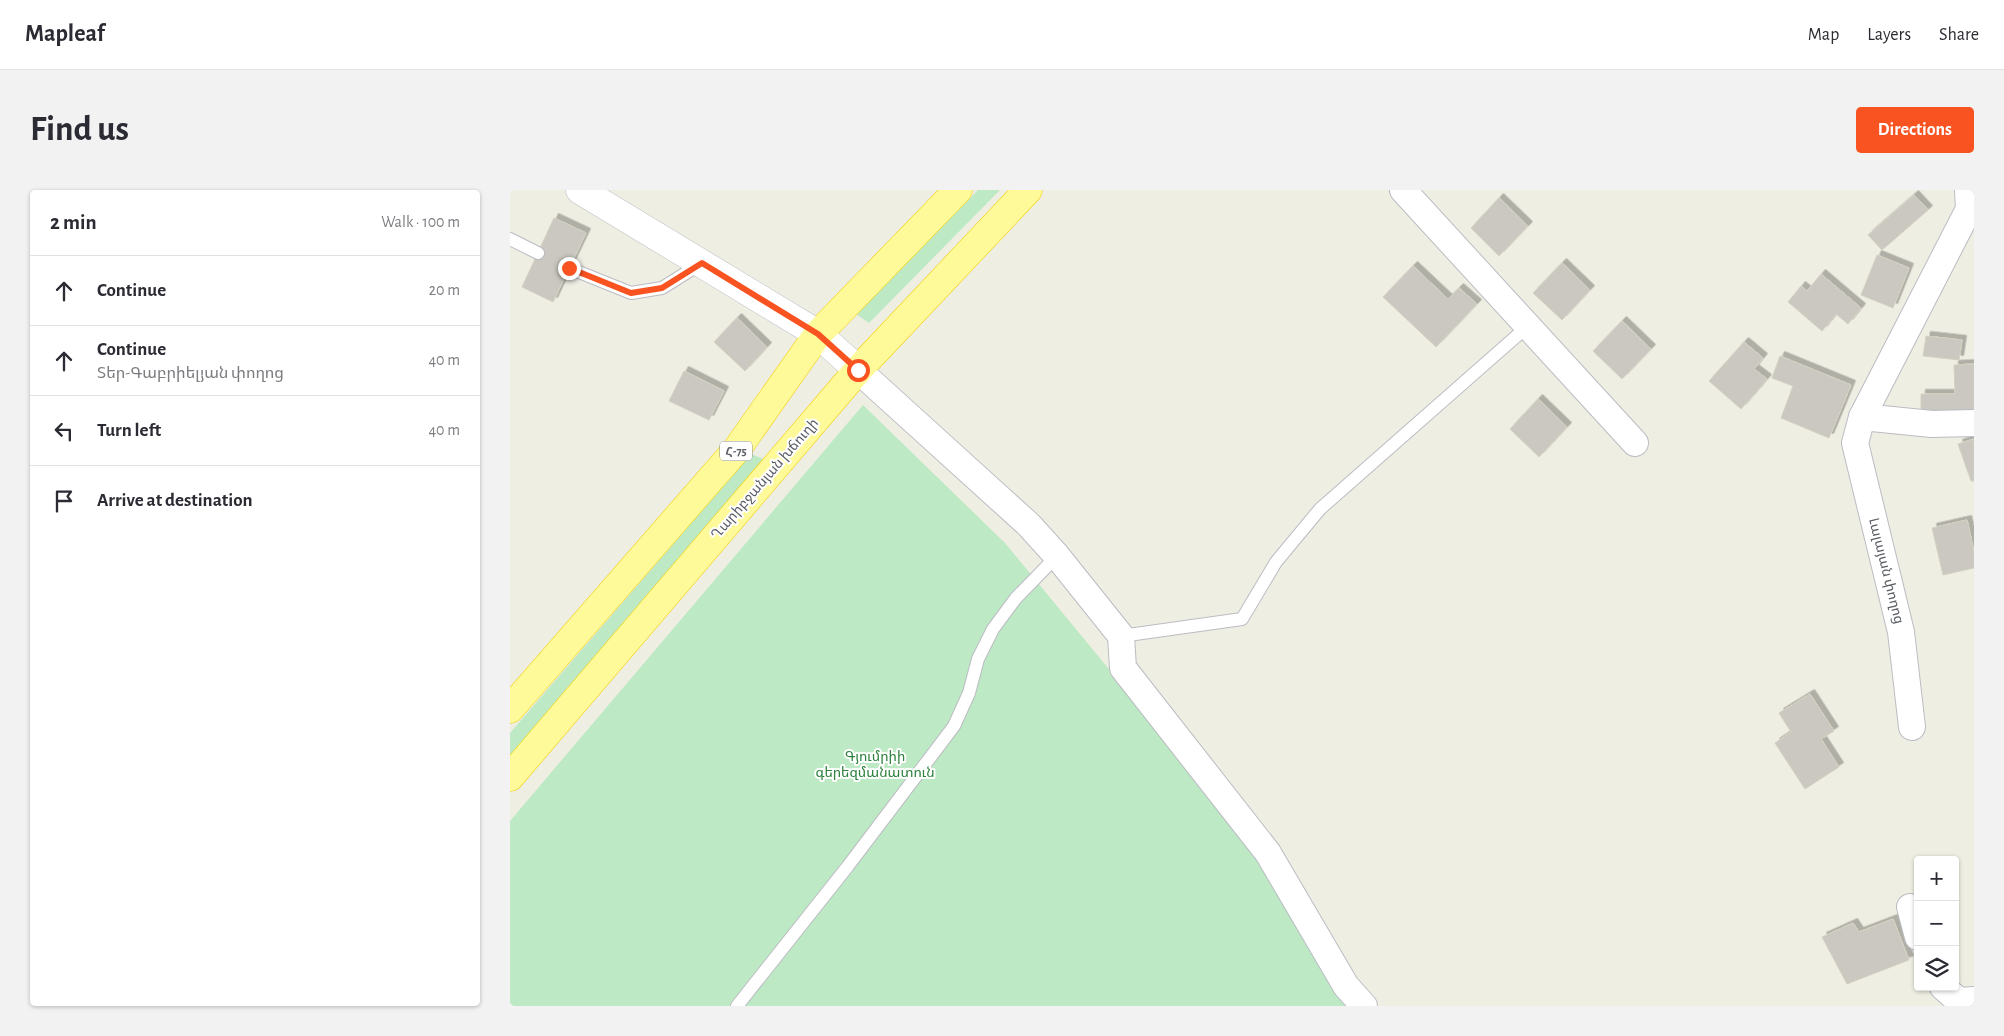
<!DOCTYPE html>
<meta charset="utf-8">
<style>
:root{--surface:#fff;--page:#f2f2f3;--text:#2b2b33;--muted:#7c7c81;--line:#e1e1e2;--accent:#f85320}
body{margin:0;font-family:"Alegreya Sans","Noto Sans Armenian",sans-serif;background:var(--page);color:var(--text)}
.controls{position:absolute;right:15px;bottom:15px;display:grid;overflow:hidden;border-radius:5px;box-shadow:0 1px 4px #0004}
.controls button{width:45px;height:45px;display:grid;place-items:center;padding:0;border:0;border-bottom:1px solid var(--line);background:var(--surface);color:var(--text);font:25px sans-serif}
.stop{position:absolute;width:15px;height:15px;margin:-11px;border:4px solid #f85320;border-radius:50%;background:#fff}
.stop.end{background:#f85320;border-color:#fff;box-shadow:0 1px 5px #0008}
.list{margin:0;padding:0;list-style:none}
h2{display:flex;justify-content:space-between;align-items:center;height:65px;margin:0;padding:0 20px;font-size:21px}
h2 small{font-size:16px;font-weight:400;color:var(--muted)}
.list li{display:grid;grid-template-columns:32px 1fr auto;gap:15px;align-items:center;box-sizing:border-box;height:70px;padding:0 20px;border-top:1px solid var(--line)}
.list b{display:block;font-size:19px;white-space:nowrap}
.list p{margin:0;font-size:16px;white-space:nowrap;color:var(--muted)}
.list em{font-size:16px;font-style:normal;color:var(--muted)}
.icon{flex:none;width:28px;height:28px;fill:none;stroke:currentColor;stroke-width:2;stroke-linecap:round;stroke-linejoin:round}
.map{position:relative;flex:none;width:1464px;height:816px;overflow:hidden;border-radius:5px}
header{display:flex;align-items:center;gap:30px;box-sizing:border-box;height:70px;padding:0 25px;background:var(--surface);border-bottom:1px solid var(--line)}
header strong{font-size:24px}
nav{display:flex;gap:28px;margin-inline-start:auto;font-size:18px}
.intro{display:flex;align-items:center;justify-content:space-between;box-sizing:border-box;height:120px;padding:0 30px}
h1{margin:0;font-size:35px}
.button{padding:12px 22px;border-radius:5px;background:var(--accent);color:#fff;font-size:18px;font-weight:700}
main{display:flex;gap:30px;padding:0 30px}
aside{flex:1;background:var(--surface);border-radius:5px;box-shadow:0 1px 4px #0004}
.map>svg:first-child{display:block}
.green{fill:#bde9c4}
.building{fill:#cac8c0;stroke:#d4d1c1;filter:url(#shadow)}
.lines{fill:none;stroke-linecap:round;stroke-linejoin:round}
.service-casing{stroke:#bbbcc3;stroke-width:14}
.minor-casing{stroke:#bbbcc3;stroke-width:28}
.secondary-casing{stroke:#bbbec5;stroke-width:29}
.trunk-casing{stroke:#f2cc00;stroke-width:29}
.service{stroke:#fff;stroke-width:12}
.minor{stroke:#fff;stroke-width:26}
.secondary{stroke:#fff;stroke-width:28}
.trunk{stroke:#fffa99;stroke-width:28}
.route{stroke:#f85320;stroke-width:6}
.labels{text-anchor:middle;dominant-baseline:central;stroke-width:4;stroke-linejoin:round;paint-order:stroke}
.shield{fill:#fff;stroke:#8c8e93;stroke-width:1}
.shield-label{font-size:12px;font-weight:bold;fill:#5b5e65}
.street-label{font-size:14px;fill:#5b5e65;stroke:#fff}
.park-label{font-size:14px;fill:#2d823e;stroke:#fff}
</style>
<header>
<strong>Mapleaf</strong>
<nav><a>Map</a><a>Layers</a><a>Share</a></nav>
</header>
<div class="intro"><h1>Find us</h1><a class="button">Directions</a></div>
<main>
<aside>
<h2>2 min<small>Walk · 100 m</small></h2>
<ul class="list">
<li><svg class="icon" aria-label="ahead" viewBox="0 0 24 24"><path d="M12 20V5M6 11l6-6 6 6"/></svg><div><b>Continue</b></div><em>20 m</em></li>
<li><svg class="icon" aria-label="ahead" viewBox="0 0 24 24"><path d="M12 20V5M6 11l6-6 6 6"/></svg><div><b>Continue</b><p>Տեր-Գաբրիելյան փողոց</p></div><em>40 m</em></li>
<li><svg class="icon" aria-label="left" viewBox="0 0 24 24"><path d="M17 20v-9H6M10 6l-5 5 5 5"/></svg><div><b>Turn left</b></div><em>40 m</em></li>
<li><svg class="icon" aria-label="arrive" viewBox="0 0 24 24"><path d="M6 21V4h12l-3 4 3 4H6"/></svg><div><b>Arrive at destination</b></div></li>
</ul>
</aside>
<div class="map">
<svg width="1464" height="816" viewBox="0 0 1464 816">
<defs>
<filter id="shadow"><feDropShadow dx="4.5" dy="-4.5" stdDeviation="0" flood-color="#0004"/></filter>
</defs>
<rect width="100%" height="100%" fill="#efeee3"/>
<!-- green -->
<g class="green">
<path d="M 468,0 L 490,0 L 359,133 L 346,124 Z"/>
<path d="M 353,215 L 495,353 L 752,665 L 835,816 L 0,816 L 0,631 Z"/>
<path d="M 241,264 L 256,270 L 0,569 L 0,543 Z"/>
</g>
<!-- building -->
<g class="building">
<path d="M 1404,5 L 1418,20 L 1372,60 L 1358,45 Z"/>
<path d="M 989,8 L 1018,36 L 989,66 L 961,38 Z"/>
<path d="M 44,28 L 76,43 L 43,112 L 12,97 Z"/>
<path d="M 1367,65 L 1399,78 L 1383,118 L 1351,105 Z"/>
<path d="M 1052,73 L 1080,100 L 1052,130 L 1023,103 Z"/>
<path d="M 903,76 L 938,109 L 949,98 L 967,114 L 926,157 L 873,107 Z"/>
<path d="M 1311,84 L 1351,118 L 1338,134 L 1326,124 L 1312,141 L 1278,112 L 1291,96 L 1297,101 Z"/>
<path d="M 227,128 L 257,157 L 235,181 L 204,152 Z"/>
<path d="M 1112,131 L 1141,159 L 1112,189 L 1083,161 Z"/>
<path d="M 1416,146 L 1452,150 L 1449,170 L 1413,166 Z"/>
<path d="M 1234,152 L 1253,168 L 1244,179 L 1257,189 L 1231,219 L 1199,191 Z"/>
<path d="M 1270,166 L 1341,195 L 1319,248 L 1271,228 L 1283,196 L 1262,188 Z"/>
<path d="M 1464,174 L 1464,222 L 1411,223 L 1411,204 L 1445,204 L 1444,175 Z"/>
<path d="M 174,181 L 214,201 L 199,230 L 159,211 Z"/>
<path d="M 1028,209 L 1057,237 L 1029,267 L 1000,239 Z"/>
<path d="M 1464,249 L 1464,291 L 1461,291 L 1448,254 Z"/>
<path d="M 1457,330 L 1464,362 L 1464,378 L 1433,385 L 1422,338 Z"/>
<path d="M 1300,504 L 1324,541 L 1311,549 L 1329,577 L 1295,599 L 1265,553 L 1281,542 L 1269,523 Z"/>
<path d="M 1383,729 L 1399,770 L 1337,794 L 1312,747 L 1343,733 L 1349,742 Z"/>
</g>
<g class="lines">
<defs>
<g id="service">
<path d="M 0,49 L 28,63"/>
<path d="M 59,78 L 121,103 L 152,98 L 192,73"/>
<path d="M 611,446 L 732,429 L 766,372 L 810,319 L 1018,136"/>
<path d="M 227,816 L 338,676 L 444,536 L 459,503 L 468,469 L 483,439 L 506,408 L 547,366"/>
</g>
<g id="minor">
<path d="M 893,0 L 1125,253"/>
<path d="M 348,180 L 519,335 L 547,366 L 611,446 L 613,478 L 758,663 L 836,796 L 854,816"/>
<path d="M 1352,227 L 1422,234 L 1464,233"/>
<path d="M 1402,537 L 1391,442 L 1345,253 L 1352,227 L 1459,19 L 1458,0"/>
<path d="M 1400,717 L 1408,747"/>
<path d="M 1433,797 L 1449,811 L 1464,810"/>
</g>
<path id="secondary" d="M 70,0 L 308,144 L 348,180"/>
<g id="trunk">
<path d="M 0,519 L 227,259 L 308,144 L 448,0"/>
<path d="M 0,587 L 348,180 L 518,0"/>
</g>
</defs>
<!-- service casing -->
<use href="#service" class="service-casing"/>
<!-- minor casing -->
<use href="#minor" class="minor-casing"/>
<!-- secondary casing -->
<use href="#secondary" class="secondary-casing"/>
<!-- trunk casing -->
<use href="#trunk" class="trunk-casing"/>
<!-- service -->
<use href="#service" class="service"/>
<!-- minor -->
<use href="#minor" class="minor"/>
<!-- secondary -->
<use href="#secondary" class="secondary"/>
<!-- trunk -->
<use href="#trunk" class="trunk"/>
</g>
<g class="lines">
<!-- route -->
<path class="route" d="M 59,78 L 121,103 L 152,98 L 192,73 L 308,144 L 348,180"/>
</g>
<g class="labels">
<!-- shield labels -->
<rect class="shield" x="210" y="251.5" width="32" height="19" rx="4"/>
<g class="shield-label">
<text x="226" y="261">Հ-75</text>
</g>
<!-- street labels -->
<g class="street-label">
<text transform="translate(255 289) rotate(-49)">Ղարիբջանյան խճուղի</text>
<text transform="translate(1376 381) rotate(76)">Լալայան փողոց</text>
</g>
<!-- park labels -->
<g class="park-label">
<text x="365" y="567">Գյումրիի<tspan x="365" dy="16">գերեզմանատուն</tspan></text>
</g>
</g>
</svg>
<div class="controls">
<button>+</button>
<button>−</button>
<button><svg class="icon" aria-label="layers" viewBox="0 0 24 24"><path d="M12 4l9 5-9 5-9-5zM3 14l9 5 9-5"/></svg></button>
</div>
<div class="stop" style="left:348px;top:180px"></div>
<div class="stop end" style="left:59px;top:78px"></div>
</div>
</main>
